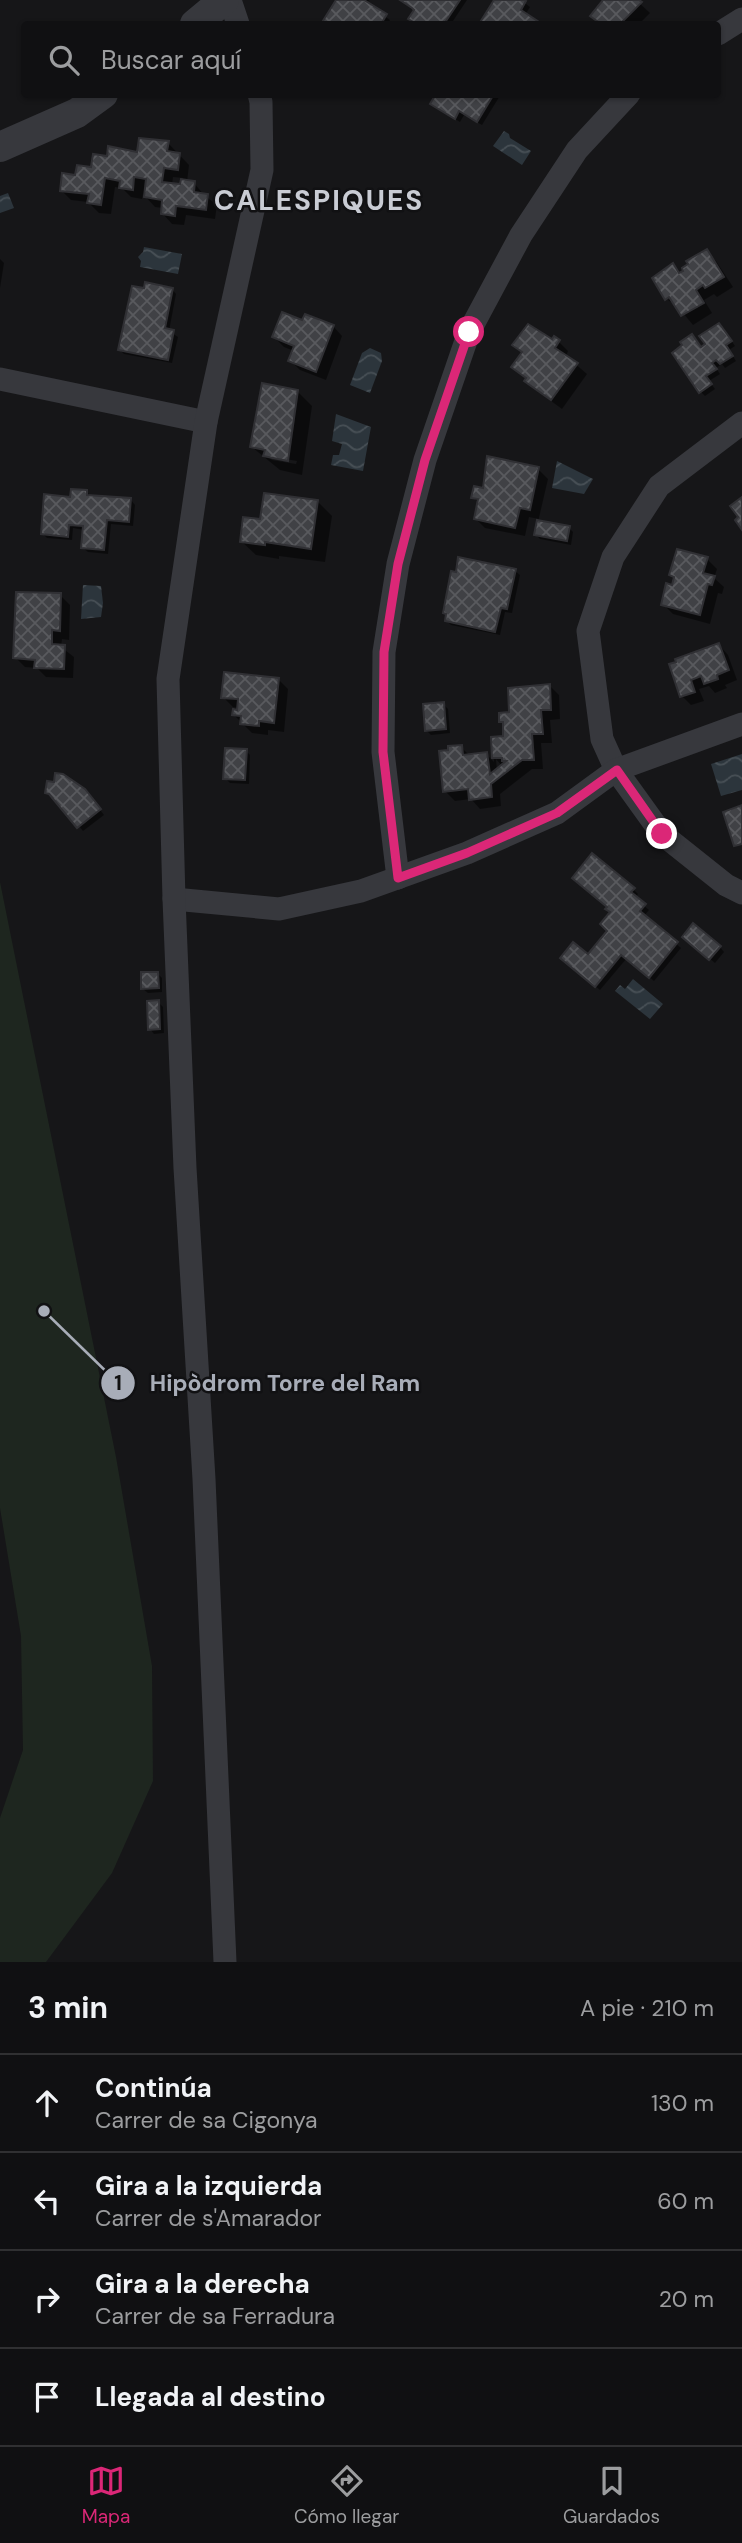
<!DOCTYPE html>
<html lang="es">
<meta charset="utf-8">
<style>
:root{--surface:#101012;--page:#19191b;--text:#f1f3f6;--muted:#9c9d9f;--line:#303032;--accent:#db2777}
body{margin:0;font-family:"DM Sans",sans-serif;background:var(--page);color:var(--text)}
.stop{position:absolute;width:21px;height:21px;margin:-16px;border:5px solid #db2777;border-radius:50%;background:#fff}
.stop.end{background:#db2777;border-color:#fff;box-shadow:0 2px 7px #0008}
.list{margin:0;padding:0;list-style:none}
h2{display:flex;justify-content:space-between;align-items:center;height:91px;margin:0;padding:0 28px;font-size:30px}
h2 small{font-size:23px;font-weight:400;color:var(--muted)}
.list li{display:grid;grid-template-columns:46px 1fr auto;gap:21px;align-items:center;box-sizing:border-box;height:98px;padding:0 28px;border-top:2px solid var(--line)}
.list b{display:block;font-size:26px;white-space:nowrap}
.list p{margin:0;font-size:23px;white-space:nowrap;color:var(--muted)}
.list em{font-size:23px;font-style:normal;color:var(--muted)}
.icon{flex:none;width:38px;height:38px;fill:none;stroke:currentColor;stroke-width:2;stroke-linecap:round;stroke-linejoin:round}
.map{position:relative;flex:none;width:742px;height:1962px;overflow:hidden}
.search{position:absolute;background:var(--surface);box-shadow:0 2px 5px #0004;left:21px;right:21px;top:21px;height:77px;display:flex;align-items:center;gap:18px;box-sizing:border-box;padding:0 24px;border-radius:7px;color:var(--muted);font-size:26px}
.sheet{height:483px;background:var(--surface)}
nav{display:flex;justify-content:space-around;align-items:center;box-sizing:border-box;height:98px;border-top:2px solid var(--line);background:var(--surface);font-size:19px;color:var(--muted)}
nav a{display:grid;justify-items:center;gap:4px}
nav .on{color:var(--accent)}
.map>svg:first-child{display:block}
.garden{fill:#1e261f}
.water{fill:url(#water-waves)}
.shadow{fill:#0007;fill-rule:evenodd}
.building{fill:url(#building-cross-hatch);stroke:#303034;stroke-width:2}
.lines{fill:none;stroke-linecap:round;stroke-linejoin:round}
.minor{stroke:#37383d;stroke-width:23}
.tertiary{stroke:#37383d;stroke-width:30}
.route{stroke:#db2777;stroke-width:9}
.labels{text-anchor:middle;dominant-baseline:central;stroke-width:5;stroke-linejoin:round;paint-order:stroke}
.district-label{font-size:28px;font-weight:bold;letter-spacing:2px;fill:#c9ccd4;stroke:#111113}
.leader{fill:none;stroke:#a8adb8;stroke-width:2.5}
.callout-dot{fill:#a8adb8;stroke:#111113;stroke-width:2.5}
.mark-label{font-size:21px;text-anchor:middle;font-weight:bold;fill:#111}
.callout-label{font-size:23px;text-anchor:middle;font-weight:bold;fill:#a8adb8;stroke:#111113;stroke-width:5;stroke-linejoin:round;paint-order:stroke}
</style>
<div class="map">
<svg width="742" height="1962" viewBox="0 0 742 1962">
<defs>
<pattern id="water-waves" width="16" height="10" patternUnits="userSpaceOnUse" patternTransform="scale(1.75)"><rect width="16" height="10" fill="#2c353c"/><path d="M0 5q4-4 8 0t8 0" fill="none" stroke="#485056"/></pattern>
<pattern id="building-cross-hatch" width="8" height="8" patternUnits="userSpaceOnUse" patternTransform="scale(1.75)"><rect width="8" height="8" fill="#404145"/><path d="M0 0l8 8M0 8l8-8" fill="none" stroke="#595a5e"/></pattern>
</defs>
<rect width="100%" height="100%" fill="#161618"/>
<!-- garden -->
<path class="garden" d="M 0,882 L 116,1457 L 152,1666 L 153,1781 L 112,1873 L 46,1962 L 0,1962 L 0,1818 L 23,1750 L 21,1636 L 0,1508 Z"/>
<!-- water -->
<g class="water">
<path d="M 504,131 L 509,134 L 510,138 L 531,151 L 522,165 L 493,146 Z"/>
<path d="M 8,193 L 14,208 L 0,213 L 0,196 Z"/>
<path d="M 144,247 L 182,254 L 178,274 L 140,267 L 141,261 L 138,257 L 143,252 Z"/>
<path d="M 370,348 L 381,353 L 382,361 L 370,393 L 350,385 L 362,353 Z"/>
<path d="M 336,414 L 371,427 L 363,471 L 331,465 L 333,455 L 339,455 L 342,444 L 332,441 Z"/>
<path d="M 557,461 L 593,479 L 584,494 L 552,488 Z"/>
<path d="M 83,585 L 101,586 L 103,603 L 101,617 L 81,619 Z"/>
<path d="M 742,754 L 742,790 L 721,796 L 711,764 Z"/>
<path d="M 633,979 L 663,1004 L 650,1019 L 615,991 L 620,985 L 625,989 Z"/>
</g>
<!-- shadow -->
<g class="shadow">
<path d="M 338,0 L 369,0 L 367,4 L 390,20 L 388,24 L 323,24 Z"/>
<path d="M 402,0 L 467,0 L 451,24 L 417,24 L 410,19 L 415,10 Z"/>
<path d="M 496,0 L 521,0 L 530,7 L 525,15 L 540,24 L 481,24 Z"/>
<path d="M 605,0 L 636,0 L 650,13 L 639,24 L 601,24 L 592,16 Z"/>
<path d="M 438,94 L 501,94 L 482,125 L 464,115 L 460,122 L 437,108 L 433,104 Z"/>
<path d="M 168,143 L 189,165 L 187,182 L 194,183 L 204,195 L 217,205 L 215,219 L 186,215 L 184,225 L 172,224 L 163,214 L 163,208 L 155,207 L 143,194 L 142,199 L 131,197 L 122,188 L 115,187 L 111,214 L 99,213 L 88,202 L 71,200 L 61,190 L 77,177 L 108,158 L 139,154 ZM 173,177 L 183,178 L 181,186 L 172,185 Z"/>
<path d="M 706,251 L 716,261 L 733,287 L 717,297 L 714,294 L 704,300 L 712,313 L 693,325 L 678,307 L 668,300 L 678,293 L 672,265 L 682,274 Z"/>
<path d="M 0,259 L 4,263 L 0,288 Z"/>
<path d="M 172,289 L 176,294 L 169,331 L 178,337 L 172,363 L 124,354 L 120,350 Z"/>
<path d="M 303,322 L 333,326 L 342,336 L 326,380 L 300,370 L 290,360 L 294,351 L 284,347 L 274,337 Z"/>
<path d="M 724,330 L 735,346 L 729,350 L 736,361 L 725,368 L 722,364 L 716,368 L 720,374 L 709,381 L 715,389 L 705,396 L 701,392 L 692,336 L 702,348 Z"/>
<path d="M 559,342 L 568,351 L 566,356 L 587,374 L 562,409 L 536,390 L 514,367 L 523,354 L 514,345 Z"/>
<path d="M 297,391 L 312,406 L 302,475 L 280,470 L 252,447 ZM 268,456 L 297,461 L 296,464 L 272,460 Z"/>
<path d="M 488,458 L 538,469 L 548,479 L 538,522 L 569,528 L 573,532 L 571,545 L 540,539 L 536,535 L 539,519 L 529,517 L 525,536 L 485,528 L 475,518 L 479,503 L 473,497 L 484,490 Z"/>
<path d="M 87,492 L 91,497 L 131,500 L 135,505 L 133,526 L 111,524 L 108,554 L 88,552 L 83,548 L 84,530 L 73,528 L 72,540 L 47,538 L 43,534 L 71,499 Z"/>
<path d="M 318,502 L 332,516 L 325,562 L 279,556 L 279,559 L 256,555 L 241,541 L 261,521 Z"/>
<path d="M 707,559 L 717,569 L 714,578 L 724,587 L 722,594 L 718,593 L 710,624 L 673,614 L 663,604 L 675,579 L 671,575 Z"/>
<path d="M 515,571 L 520,575 L 512,613 L 505,612 L 500,635 L 451,625 L 447,621 Z"/>
<path d="M 60,595 L 70,605 L 69,640 L 62,639 L 61,647 L 74,657 L 73,678 L 46,677 L 37,668 L 25,667 L 15,657 Z"/>
<path d="M 719,645 L 728,655 L 737,680 L 725,685 L 727,688 L 715,693 L 709,686 L 699,689 L 704,701 L 691,705 L 682,696 L 671,665 Z"/>
<path d="M 278,679 L 288,689 L 284,732 L 268,730 L 268,735 L 252,733 L 234,715 L 238,712 L 239,708 L 233,707 L 223,697 Z"/>
<path d="M 549,685 L 559,695 L 560,719 L 550,720 L 552,743 L 541,743 L 543,769 L 532,769 L 500,794 L 501,806 L 480,809 L 471,799 L 455,801 L 445,791 L 461,747 L 470,756 L 486,754 L 494,762 L 493,738 L 505,737 L 505,725 L 501,722 ZM 496,759 L 502,766 L 497,771 Z"/>
<path d="M 443,704 L 448,709 L 450,733 L 431,735 L 427,731 Z"/>
<path d="M 246,751 L 250,755 L 249,784 L 230,783 L 225,778 Z"/>
<path d="M 56,783 L 89,795 L 104,815 L 83,831 L 55,797 L 47,792 Z"/>
<path d="M 633,889 L 638,894 L 635,898 L 649,910 L 644,916 L 681,948 L 654,981 L 627,958 L 600,990 L 566,962 L 588,957 L 609,931 L 612,913 Z"/>
<path d="M 688,941 L 720,947 L 724,952 L 715,963 Z"/>
<path d="M 157,973 L 162,978 L 162,992 L 148,993 L 143,989 Z"/>
<path d="M 158,1002 L 163,1007 L 164,1033 L 154,1034 L 150,1029 Z"/>
</g>
<!-- building -->
<g class="building">
<path d="M 336,0 L 364,0 L 387,14 L 381,24 L 321,24 Z"/>
<path d="M 400,0 L 460,0 L 444,24 L 433,22 L 431,24 L 417,24 L 408,19 L 414,10 L 412,8 Z"/>
<path d="M 494,0 L 524,0 L 526,1 L 521,10 L 539,22 L 537,24 L 479,24 Z"/>
<path d="M 603,0 L 639,0 L 642,2 L 620,24 L 601,24 L 590,16 Z"/>
<path d="M 436,94 L 494,94 L 477,122 L 459,111 L 455,119 L 430,104 Z"/>
<path d="M 139,138 L 169,141 L 167,151 L 180,153 L 178,170 L 164,168 L 162,182 L 180,184 L 181,179 L 195,181 L 194,192 L 208,194 L 206,210 L 176,206 L 175,216 L 161,214 L 162,200 L 144,197 L 146,179 L 134,177 L 133,190 L 119,188 L 120,181 L 105,178 L 101,205 L 87,203 L 89,194 L 60,191 L 62,173 L 75,175 L 77,165 L 91,167 L 93,154 L 107,156 L 108,146 L 137,152 Z"/>
<path d="M 707,249 L 724,277 L 705,288 L 703,285 L 696,290 L 704,303 L 681,316 L 669,297 L 665,300 L 652,278 L 673,263 L 679,273 L 683,271 L 682,268 L 688,264 L 686,261 Z"/>
<path d="M 145,282 L 173,288 L 165,328 L 174,330 L 168,360 L 118,350 L 132,286 L 144,288 Z"/>
<path d="M 282,312 L 302,320 L 305,314 L 334,325 L 316,372 L 288,361 L 294,346 L 272,337 Z"/>
<path d="M 719,323 L 732,341 L 726,345 L 733,356 L 720,364 L 716,360 L 712,363 L 717,369 L 706,376 L 712,384 L 699,393 L 672,353 L 682,345 L 680,342 L 692,334 L 701,347 L 705,344 L 699,336 Z"/>
<path d="M 528,324 L 552,339 L 554,336 L 560,340 L 555,348 L 578,363 L 551,400 L 524,381 L 526,378 L 511,367 L 522,352 L 512,345 Z"/>
<path d="M 262,383 L 298,390 L 288,461 L 263,456 L 265,450 L 250,447 Z"/>
<path d="M 487,456 L 539,467 L 530,510 L 520,508 L 515,528 L 474,519 L 478,499 L 471,498 L 474,486 L 483,488 Z"/>
<path d="M 71,489 L 87,490 L 87,495 L 131,498 L 129,522 L 107,520 L 104,550 L 81,548 L 83,526 L 69,525 L 68,537 L 41,534 L 44,494 L 70,497 Z"/>
<path d="M 264,493 L 318,500 L 311,549 L 265,542 L 265,545 L 240,542 L 243,517 L 260,519 Z"/>
<path d="M 742,497 L 742,530 L 735,520 L 738,517 L 730,506 Z"/>
<path d="M 537,520 L 570,526 L 567,541 L 534,535 Z"/>
<path d="M 677,549 L 708,557 L 703,573 L 715,576 L 712,585 L 708,584 L 700,615 L 661,605 L 666,583 L 672,585 L 674,577 L 669,575 Z"/>
<path d="M 458,557 L 516,569 L 507,609 L 501,608 L 495,632 L 445,621 L 446,614 L 443,613 L 451,571 L 456,572 Z"/>
<path d="M 16,592 L 61,593 L 60,631 L 52,630 L 52,644 L 65,645 L 64,669 L 34,668 L 35,660 L 13,658 Z"/>
<path d="M 719,643 L 729,670 L 717,675 L 718,679 L 704,684 L 701,676 L 691,680 L 695,692 L 680,697 L 669,664 L 676,662 L 675,659 Z"/>
<path d="M 224,672 L 279,678 L 274,723 L 259,721 L 259,726 L 240,724 L 241,716 L 232,715 L 233,709 L 237,710 L 238,699 L 221,698 Z"/>
<path d="M 550,684 L 551,710 L 541,710 L 543,734 L 532,734 L 534,760 L 522,760 L 491,784 L 492,797 L 469,800 L 468,789 L 443,792 L 439,751 L 448,750 L 448,746 L 462,745 L 463,755 L 487,752 L 490,774 L 506,761 L 502,761 L 502,758 L 492,758 L 491,737 L 503,736 L 503,722 L 499,722 L 499,713 L 509,712 L 508,688 Z"/>
<path d="M 444,702 L 446,729 L 425,731 L 423,704 Z"/>
<path d="M 225,748 L 247,749 L 245,780 L 223,779 Z"/>
<path d="M 55,773 L 63,774 L 85,789 L 101,809 L 77,828 L 49,794 L 45,793 L 47,781 L 54,782 Z"/>
<path d="M 742,805 L 742,844 L 734,846 L 723,812 Z"/>
<path d="M 592,853 L 635,888 L 631,892 L 646,904 L 640,911 L 678,942 L 649,978 L 621,955 L 595,987 L 560,958 L 573,942 L 588,954 L 607,931 L 600,924 L 610,912 L 605,909 L 607,907 L 572,878 Z"/>
<path d="M 693,923 L 721,946 L 709,960 L 682,937 Z"/>
<path d="M 141,972 L 158,972 L 159,988 L 141,989 Z"/>
<path d="M 159,1000 L 160,1029 L 148,1030 L 147,1001 Z"/>
</g>
<g class="lines">
<!-- minor -->
<g class="minor">
<path d="M 230,0 L 238,24"/>
<path d="M 718,34 L 742,19"/>
<path d="M 0,379 L 206,422"/>
<path d="M 742,423 L 659,486 L 613,557 L 588,631 L 602,739 L 616,770 L 662,834 L 726,885 L 742,893"/>
<path d="M 398,878 L 383,752 L 384,652 L 398,564 L 425,460 L 469,332 L 521,235 L 577,150 L 629,94"/>
<path d="M 174,899 L 279,909 L 361,891 L 467,853 L 557,813 L 616,770 L 742,724"/>
<path d="M 225,1962 L 204,1479 L 185,1168 L 174,899 L 168,679 L 206,422 L 262,170 L 261,102 L 259,94"/>
</g>
<!-- tertiary -->
<g class="tertiary">
<path d="M 195,24 L 224,0"/>
<path d="M 0,147 L 77,113 L 103,94"/>
</g>
</g>
<g class="lines">
<!-- route -->
<path class="route" d="M 469,332 L 425,460 L 398,564 L 384,652 L 383,752 L 398,878 L 467,853 L 557,813 L 617,770 L 662,834"/>
</g>
<g class="labels">
<!-- district labels -->
<g class="district-label">
<text x="319" y="200">CALESPIQUES</text>
</g>
</g>
<!-- callouts -->
<path class="leader" d="M44 1311L118 1383"/>
<g class="callout-dot">
<circle cx="44" cy="1311" r="7"/>
<circle cx="118" cy="1383" r="18"/>
</g>
<g class="mark-label">
<text x="118" y="1390">1</text>
</g>
<g class="callout-label">
<text x="285" y="1391">Hipòdrom Torre del Ram</text>
</g>
</svg>
<div class="stop" style="left:469px;top:332px"></div>
<div class="stop end" style="left:662px;top:834px"></div>
<div class="search"><svg class="icon" aria-label="search" viewBox="0 0 24 24"><circle cx="10" cy="10" r="6"/><path d="M15 15l6 6"/></svg>Buscar aquí</div>
</div>
<section class="sheet">
<h2>3 min<small>A pie · 210 m</small></h2>
<ul class="list">
<li><svg class="icon" aria-label="ahead" viewBox="0 0 24 24"><path d="M12 20V5M6 11l6-6 6 6"/></svg><div><b>Continúa</b><p>Carrer de sa Cigonya</p></div><em>130 m</em></li>
<li><svg class="icon" aria-label="left" viewBox="0 0 24 24"><path d="M17 20v-9H6M10 6l-5 5 5 5"/></svg><div><b>Gira a la izquierda</b><p>Carrer de s'Amarador</p></div><em>60 m</em></li>
<li><svg class="icon" aria-label="right" viewBox="0 0 24 24"><path d="M7 20v-9h11M14 6l5 5-5 5"/></svg><div><b>Gira a la derecha</b><p>Carrer de sa Ferradura</p></div><em>20 m</em></li>
<li><svg class="icon" aria-label="arrive" viewBox="0 0 24 24"><path d="M6 21V4h12l-3 4 3 4H6"/></svg><div><b>Llegada al destino</b></div></li>
</ul>
</section>
<nav>
<a class="on"><svg class="icon" aria-label="map" viewBox="0 0 24 24"><path d="M3 6l6-2 6 2 6-2v14l-6 2-6-2-6 2zM9 4v14M15 6v14"/></svg>Mapa</a>
<a><svg class="icon" aria-label="directions" viewBox="0 0 24 24"><path d="M12 3l9 9-9 9-9-9zM9 14v-3h6M13 9l2 2-2 2"/></svg>Cómo llegar</a>
<a><svg class="icon" aria-label="saved" viewBox="0 0 24 24"><path d="M7 4h10v16l-5-4-5 4z"/></svg>Guardados</a>
</nav>
